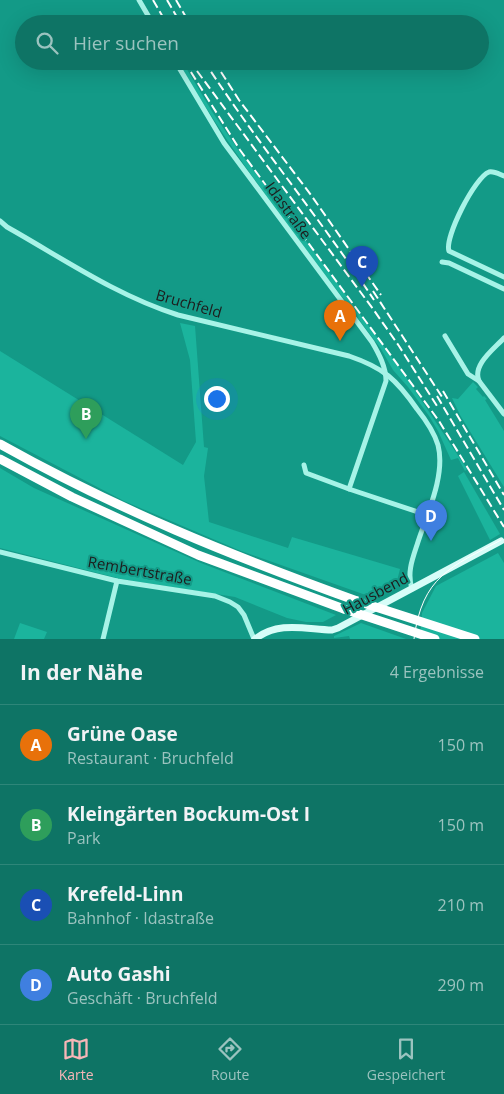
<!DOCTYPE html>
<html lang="de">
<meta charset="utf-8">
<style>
:root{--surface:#0e7465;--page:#1c7c6e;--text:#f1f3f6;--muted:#9bc3bf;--line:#2e8679;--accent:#f7b6b7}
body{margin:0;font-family:"Open Sans",sans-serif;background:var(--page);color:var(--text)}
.you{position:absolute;left:216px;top:398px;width:18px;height:18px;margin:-12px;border:4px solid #fff;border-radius:50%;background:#1a73e8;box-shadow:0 0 0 8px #1a73e833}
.badge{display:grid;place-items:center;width:32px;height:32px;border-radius:50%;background:var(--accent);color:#fff;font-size:16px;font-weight:700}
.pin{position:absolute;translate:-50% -41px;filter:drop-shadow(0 1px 2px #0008)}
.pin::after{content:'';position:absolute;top:26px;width:18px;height:15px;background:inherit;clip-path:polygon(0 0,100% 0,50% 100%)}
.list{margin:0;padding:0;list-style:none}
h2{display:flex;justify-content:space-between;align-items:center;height:65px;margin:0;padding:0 20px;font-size:21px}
h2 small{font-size:16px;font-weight:400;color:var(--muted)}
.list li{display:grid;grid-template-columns:32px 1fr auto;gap:15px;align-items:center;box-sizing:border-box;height:80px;padding:0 20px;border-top:1px solid var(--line)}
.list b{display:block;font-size:19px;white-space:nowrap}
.list p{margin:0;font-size:16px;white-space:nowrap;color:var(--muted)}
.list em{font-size:16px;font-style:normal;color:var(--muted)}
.icon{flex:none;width:28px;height:28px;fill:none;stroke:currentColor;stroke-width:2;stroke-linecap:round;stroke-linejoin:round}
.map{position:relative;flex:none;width:504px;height:639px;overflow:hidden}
.search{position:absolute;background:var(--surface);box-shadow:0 5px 20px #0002;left:15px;right:15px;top:15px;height:55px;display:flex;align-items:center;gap:12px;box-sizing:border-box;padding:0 18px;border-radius:28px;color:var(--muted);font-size:19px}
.sheet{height:385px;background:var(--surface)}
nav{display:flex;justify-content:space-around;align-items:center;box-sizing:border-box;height:70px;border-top:1px solid var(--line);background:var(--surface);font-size:14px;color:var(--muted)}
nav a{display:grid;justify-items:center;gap:2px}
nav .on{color:var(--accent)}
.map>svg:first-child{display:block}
.green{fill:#1bb49d}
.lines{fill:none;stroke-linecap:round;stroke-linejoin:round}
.street{stroke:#a7f3e7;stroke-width:5}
.secondary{stroke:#d7fdf8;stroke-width:7}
.highway{stroke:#fff;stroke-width:9}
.tram{stroke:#fff;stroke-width:1}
.rail{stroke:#fff;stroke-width:2;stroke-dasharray:9 4;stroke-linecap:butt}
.highway-bridge{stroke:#fff;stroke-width:9}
.labels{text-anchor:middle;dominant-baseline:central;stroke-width:4;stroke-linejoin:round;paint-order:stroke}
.street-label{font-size:15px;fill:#1d1d1d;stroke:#139a87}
</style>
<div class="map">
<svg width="504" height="639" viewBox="0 0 504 639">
<rect width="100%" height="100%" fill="#139a87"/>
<!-- green -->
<g class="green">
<path d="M 178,61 L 182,61 L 213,113 L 237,148 L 400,368 L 467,469 L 465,471 L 458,458 L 451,460 L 438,431 L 429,416 L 408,387 L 393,370 L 381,349 C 311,254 236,163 178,61 Z"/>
<path d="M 180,323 L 195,326 L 204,447 L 208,448 L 204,476 L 209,522 L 288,548 L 292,537 L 400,569 L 395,589 L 377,599 L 241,551 L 124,501 L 0,436 L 0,351 L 183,465 L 196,442 L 190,360 Z"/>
<path d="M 473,382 L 478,387 L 476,389 L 483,397 L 484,396 L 487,399 L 485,400 L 504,431 L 504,487 L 460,415 L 452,398 L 458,399 Z"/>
<path d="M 0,468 L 34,488 L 201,563 L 336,615 L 323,622 L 306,622 L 287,618 L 235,597 L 121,579 L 0,548 Z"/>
<path d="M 464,472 L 500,534 L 490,540 L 458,476 Z"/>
<path d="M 498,553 L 504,563 L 504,639 L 420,639 L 422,613 L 436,586 Z"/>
<path d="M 20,623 L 47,632 L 44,639 L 14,639 Z"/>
<path d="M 361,623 L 406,639 L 350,639 L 349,636 L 334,638 L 334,636 Z"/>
</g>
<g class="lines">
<!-- street -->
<g class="street">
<path d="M 139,0 L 153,24"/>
<path d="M 175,61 L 224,143 L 372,342 C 379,354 386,367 386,381 L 349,489"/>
<path d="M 504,176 C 499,174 494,171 489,172 C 475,177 444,238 449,251 L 504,277"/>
<path d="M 0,221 L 7,227 C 62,258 117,296 178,315 L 349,356 C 384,368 396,379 417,409 C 425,419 434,432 438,445 C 446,476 426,516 417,545 C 412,560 407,573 412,589"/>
<path d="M 442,262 L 449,263 L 504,289"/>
<path d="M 445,336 L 468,374 L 479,381"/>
<path d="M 504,338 C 494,349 472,365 479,381 L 504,414"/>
<path d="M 304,465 L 306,473 L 349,489 L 427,515"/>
<path d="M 0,552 L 117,581 L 215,596 L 230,602 L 238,607 L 244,615 L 254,639"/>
<path d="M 103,639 L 117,581"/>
</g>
<!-- secondary -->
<path class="secondary" d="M 255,639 C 279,621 304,629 332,630 L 338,628 L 501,541"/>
<!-- highway -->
<g class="highway">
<path d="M 0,444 C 116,509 232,556 357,601"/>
<path d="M 0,459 L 72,497 L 198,555 L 344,609"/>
</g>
<!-- tram -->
<path class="tram" d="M 414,639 C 422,576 451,567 501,540"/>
<!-- rail -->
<g class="rail">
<path d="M 153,0 L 167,24"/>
<path d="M 167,0 L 181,24"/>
<path d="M 176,0 L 190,24"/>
<path d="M 184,61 L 240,150 L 439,421 L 504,527"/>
<path d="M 204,61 C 257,143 320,218 374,300"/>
<path d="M 214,61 L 239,100 L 311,195 L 381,295"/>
<path d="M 197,71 L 373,309 L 399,346 L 437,406"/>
<path d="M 373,291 L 444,400"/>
<path d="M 443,391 L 504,495"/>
<path d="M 437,396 L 504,510"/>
</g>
<!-- highway-bridge -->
<g class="highway-bridge">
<path d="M 357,601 L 475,639"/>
<path d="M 344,609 L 435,639"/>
</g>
</g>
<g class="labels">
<!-- street labels -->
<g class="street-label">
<text transform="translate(289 210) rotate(54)">Idastraße</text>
<text transform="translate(189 303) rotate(16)">Bruchfeld</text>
<text transform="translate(140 570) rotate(10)">Rembertstraße</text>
<text transform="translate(375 593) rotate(-28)">Hausbend</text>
</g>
</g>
</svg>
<div class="you"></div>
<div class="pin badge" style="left:340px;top:341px;background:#e8710a">A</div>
<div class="pin badge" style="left:86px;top:439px;background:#2e9e5b">B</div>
<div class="pin badge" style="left:362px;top:287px;background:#1a4fb4">C</div>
<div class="pin badge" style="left:431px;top:541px;background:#3f7fe0">D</div>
<div class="search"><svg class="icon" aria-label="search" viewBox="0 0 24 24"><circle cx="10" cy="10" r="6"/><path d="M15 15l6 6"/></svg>Hier suchen</div>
</div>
<section class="sheet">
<h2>In der Nähe<small>4 Ergebnisse</small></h2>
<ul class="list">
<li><span class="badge" style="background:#e8710a">A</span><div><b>Grüne Oase</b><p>Restaurant · Bruchfeld</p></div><em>150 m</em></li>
<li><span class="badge" style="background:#2e9e5b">B</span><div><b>Kleingärten Bockum-Ost I</b><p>Park</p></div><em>150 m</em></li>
<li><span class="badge" style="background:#1a4fb4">C</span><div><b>Krefeld-Linn</b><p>Bahnhof · Idastraße</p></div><em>210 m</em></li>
<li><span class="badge" style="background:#3f7fe0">D</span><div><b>Auto Gashi</b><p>Geschäft · Bruchfeld</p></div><em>290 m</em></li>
</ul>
</section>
<nav>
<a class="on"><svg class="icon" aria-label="map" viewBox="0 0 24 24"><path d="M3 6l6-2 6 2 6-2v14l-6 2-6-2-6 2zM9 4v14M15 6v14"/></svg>Karte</a>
<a><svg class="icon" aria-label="directions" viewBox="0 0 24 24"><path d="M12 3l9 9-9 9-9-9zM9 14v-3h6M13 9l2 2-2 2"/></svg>Route</a>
<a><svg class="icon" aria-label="saved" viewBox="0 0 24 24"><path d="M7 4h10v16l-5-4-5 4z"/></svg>Gespeichert</a>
</nav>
